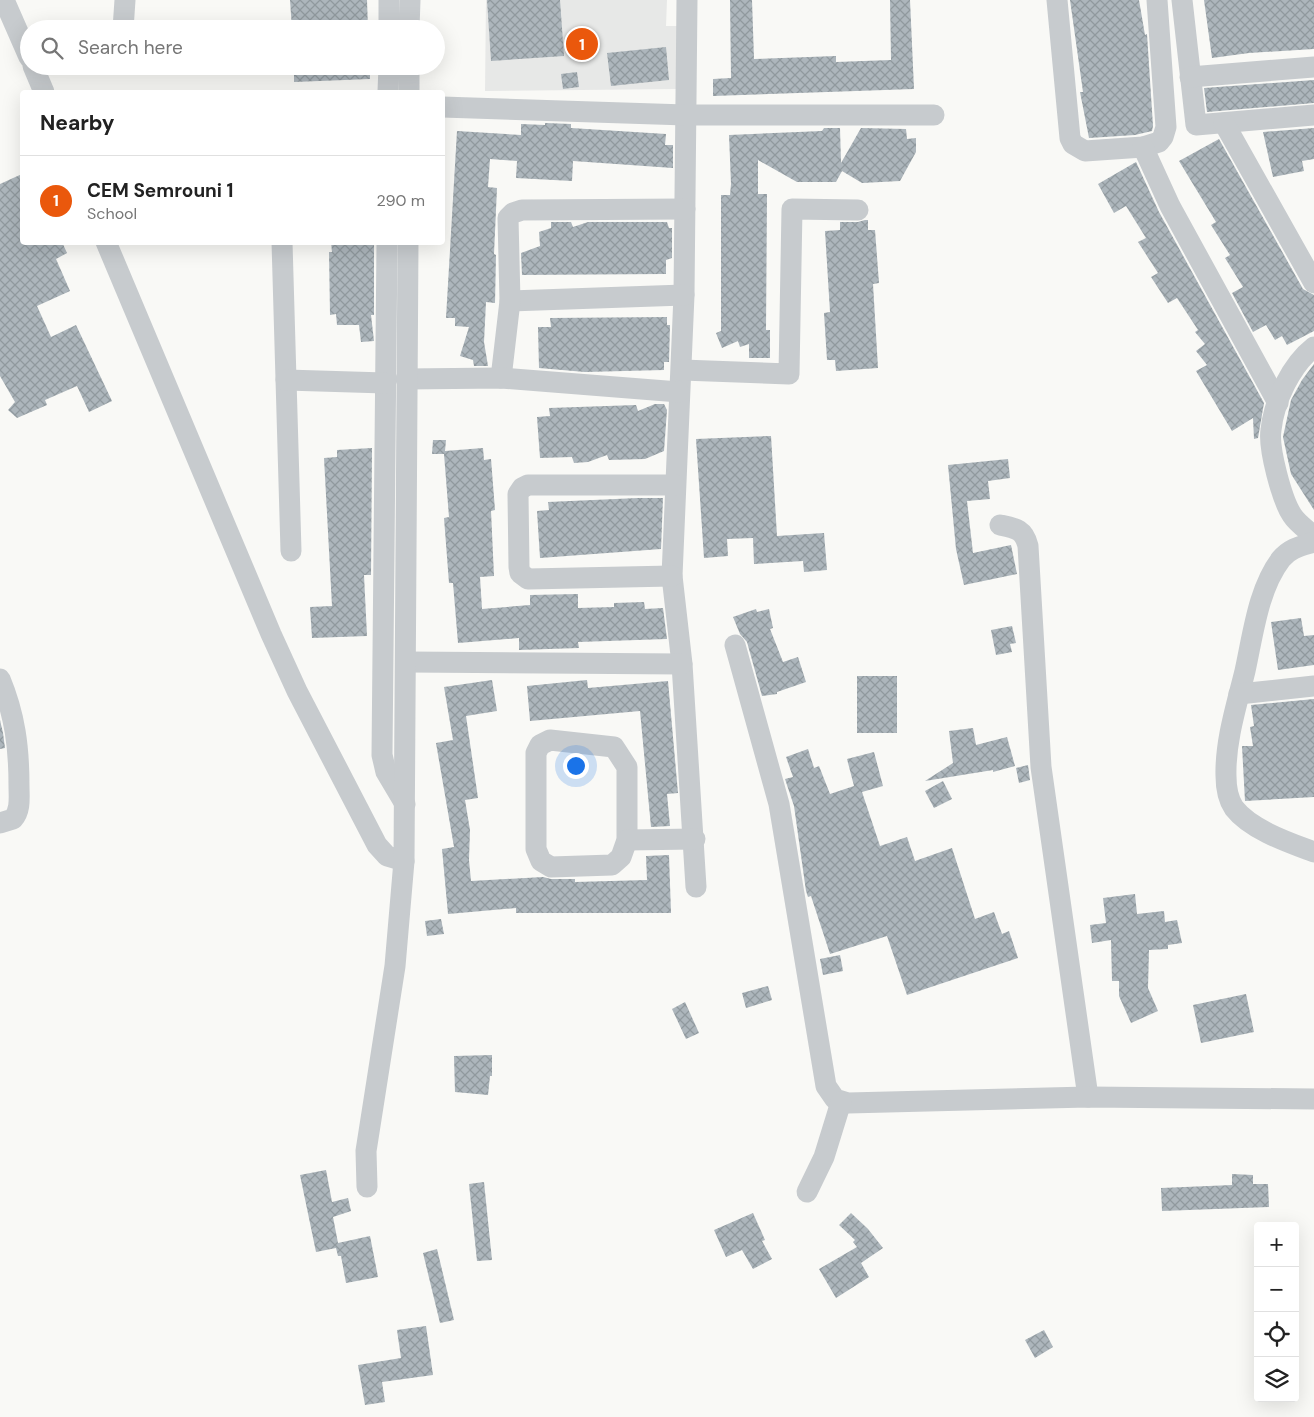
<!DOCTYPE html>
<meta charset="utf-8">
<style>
:root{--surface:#fff;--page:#f6f6f6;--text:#222;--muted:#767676;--line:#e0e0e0;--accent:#ea580c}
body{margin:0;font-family:"DM Sans",sans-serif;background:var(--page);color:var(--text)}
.controls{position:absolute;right:15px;bottom:15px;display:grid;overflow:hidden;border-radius:5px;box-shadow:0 5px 20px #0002}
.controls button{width:45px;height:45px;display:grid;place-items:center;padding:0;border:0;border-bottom:1px solid var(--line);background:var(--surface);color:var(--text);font:25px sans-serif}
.you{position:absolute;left:575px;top:765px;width:18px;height:18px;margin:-12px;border:4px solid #fff;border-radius:50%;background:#1a73e8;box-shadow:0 0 0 8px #1a73e833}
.badge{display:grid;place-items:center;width:32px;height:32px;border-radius:50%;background:var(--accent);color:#fff;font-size:16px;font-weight:700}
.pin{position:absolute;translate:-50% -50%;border:2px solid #fff;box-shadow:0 1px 5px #0006}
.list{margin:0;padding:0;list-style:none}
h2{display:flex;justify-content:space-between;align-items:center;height:65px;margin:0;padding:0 20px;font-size:21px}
h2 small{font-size:16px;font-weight:400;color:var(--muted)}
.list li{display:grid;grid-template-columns:32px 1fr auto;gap:15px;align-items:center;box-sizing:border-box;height:90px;padding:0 20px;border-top:1px solid var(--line)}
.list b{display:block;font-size:19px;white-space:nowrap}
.list p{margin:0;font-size:16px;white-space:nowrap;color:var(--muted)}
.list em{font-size:16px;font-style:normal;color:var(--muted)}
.icon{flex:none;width:28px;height:28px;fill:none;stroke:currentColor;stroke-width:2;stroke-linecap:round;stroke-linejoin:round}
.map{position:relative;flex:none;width:1314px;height:1417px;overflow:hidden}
.search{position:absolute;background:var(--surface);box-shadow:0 5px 20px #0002;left:20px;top:20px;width:425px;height:55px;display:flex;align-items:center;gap:12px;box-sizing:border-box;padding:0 18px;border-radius:28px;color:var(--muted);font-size:19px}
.panel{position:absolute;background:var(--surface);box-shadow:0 5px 20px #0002;left:20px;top:90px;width:425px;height:155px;border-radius:5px}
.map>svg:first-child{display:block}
.built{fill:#e7e8e7}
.building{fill:url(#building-cross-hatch)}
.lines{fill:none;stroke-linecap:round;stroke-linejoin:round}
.minor{stroke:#c7cbce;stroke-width:21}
</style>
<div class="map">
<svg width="1314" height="1417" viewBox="0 0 1314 1417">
<defs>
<pattern id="building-cross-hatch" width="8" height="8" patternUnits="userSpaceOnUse" patternTransform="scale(1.25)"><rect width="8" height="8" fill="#adb6bc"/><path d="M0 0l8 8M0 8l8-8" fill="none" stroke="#90999e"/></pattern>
</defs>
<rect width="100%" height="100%" fill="#f9f9f6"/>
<!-- built -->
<path class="built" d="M 486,0 L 667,0 L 666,26 L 678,26 L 679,89 L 485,91 Z"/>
<!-- building -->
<g class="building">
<path d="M 290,0 L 367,0 L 368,29 L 292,29 Z"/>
<path d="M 487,0 L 560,0 L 564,56 L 491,61 Z"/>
<path d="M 730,0 L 752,0 L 754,59 L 836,56 L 836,62 L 891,60 L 890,0 L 910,0 L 914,89 L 713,96 L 713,79 L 731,78 Z"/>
<path d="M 1070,0 L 1139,0 L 1145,35 L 1147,34 L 1153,126 L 1152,131 L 1135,135 L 1089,138 L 1080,92 L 1083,92 Z"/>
<path d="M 1204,0 L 1314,0 L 1314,49 L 1249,53 L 1212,58 Z"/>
<path d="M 666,47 L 669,80 L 611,86 L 607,53 Z"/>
<path d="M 294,66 L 370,66 L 370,79 L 294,82 Z"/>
<path d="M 577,72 L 579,87 L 563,89 L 561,74 Z"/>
<path d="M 1314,80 L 1314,103 L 1207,112 L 1204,88 Z"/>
<path d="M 545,123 L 571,124 L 571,128 L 666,134 L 665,145 L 673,145 L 673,168 L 573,161 L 572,181 L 516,178 L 517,161 L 490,159 L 488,187 L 497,188 L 494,254 L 496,255 L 495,303 L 486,302 L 484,342 L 488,366 L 474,366 L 473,360 L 460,356 L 469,327 L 455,326 L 455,318 L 446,318 L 457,131 L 521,135 L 521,124 L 545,125 Z"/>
<path d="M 824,128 L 840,128 L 841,163 L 861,128 L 906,129 L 907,139 L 916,138 L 916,152 L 900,181 L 862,183 L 842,171 L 836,182 L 797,182 L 758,160 L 758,194 L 767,194 L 766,330 L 770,330 L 770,358 L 749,358 L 749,344 L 740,347 L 738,341 L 722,348 L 716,333 L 721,331 L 721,195 L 730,195 L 731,184 L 729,135 L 822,131 Z"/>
<path d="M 1314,128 L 1314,159 L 1302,161 L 1304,171 L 1273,177 L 1263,132 Z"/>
<path d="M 1219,139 L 1303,289 L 1314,295 L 1314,331 L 1287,345 L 1282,336 L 1275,340 L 1266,325 L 1253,332 L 1232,293 L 1243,287 L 1225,258 L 1230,255 L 1211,225 L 1216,222 L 1179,161 Z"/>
<path d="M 1136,162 L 1159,212 L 1264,403 L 1258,438 L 1254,439 L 1253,418 L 1232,431 L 1196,371 L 1207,365 L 1196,351 L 1205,344 L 1195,332 L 1198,330 L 1177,298 L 1168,303 L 1151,277 L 1158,273 L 1138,242 L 1146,238 L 1126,206 L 1114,213 L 1098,184 Z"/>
<path d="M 22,174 L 22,242 L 62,242 L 67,253 L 56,259 L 70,291 L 37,306 L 51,337 L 76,325 L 112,401 L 89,412 L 77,386 L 45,400 L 47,405 L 17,418 L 8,410 L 15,402 L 0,376 L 0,184 Z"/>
<path d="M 865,220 L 868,220 L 868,230 L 875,230 L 879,283 L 873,284 L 878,368 L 836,371 L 835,360 L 827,360 L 824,313 L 830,312 L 825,231 L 840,230 L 840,222 L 858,222 Z"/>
<path d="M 551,222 L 571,222 L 573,227 L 588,222 L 667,222 L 669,228 L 672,228 L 672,258 L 666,260 L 666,274 L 522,275 L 521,253 L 540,246 L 539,232 L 551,228 Z"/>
<path d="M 331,242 L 374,242 L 374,315 L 371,315 L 374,341 L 361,342 L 359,325 L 337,325 L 336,314 L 330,315 L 329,252 L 332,252 Z"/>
<path d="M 667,317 L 667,325 L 670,325 L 669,362 L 664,362 L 664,370 L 585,372 L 539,368 L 538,327 L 551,327 L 550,318 Z"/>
<path d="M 1314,364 L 1314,510 L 1291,474 L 1283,437 L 1291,400 L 1302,380 Z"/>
<path d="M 655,404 L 664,404 L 667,410 L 664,451 L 645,459 L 609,460 L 607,455 L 588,462 L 574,463 L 572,457 L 540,458 L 537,417 L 550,416 L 549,408 L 636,405 L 638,411 Z"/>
<path d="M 771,436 L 777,536 L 824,533 L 827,570 L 804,572 L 803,561 L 754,564 L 753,538 L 727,539 L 728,556 L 704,558 L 696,439 Z"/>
<path d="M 433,440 L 446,440 L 445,451 L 483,448 L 484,460 L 491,459 L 495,510 L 491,511 L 494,576 L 480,577 L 482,609 L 530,605 L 530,595 L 578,594 L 578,608 L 614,607 L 614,603 L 644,602 L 645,609 L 663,608 L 667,639 L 578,642 L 579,648 L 519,650 L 519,638 L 458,643 L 453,583 L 449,583 L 444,518 L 449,517 L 444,454 L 432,454 Z"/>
<path d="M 372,448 L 371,575 L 364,575 L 367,636 L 312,638 L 310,607 L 332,606 L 324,458 L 337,457 L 337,450 Z"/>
<path d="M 1008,459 L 1010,478 L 988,481 L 990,499 L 967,501 L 973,553 L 1011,545 L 1017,574 L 964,585 L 956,549 L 948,465 Z"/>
<path d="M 638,498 L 663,498 L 661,549 L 540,558 L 537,511 L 549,510 L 548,502 Z"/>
<path d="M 756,609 L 757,612 L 769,609 L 773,628 L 770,629 L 783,662 L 798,657 L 806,682 L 777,692 L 777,694 L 762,696 L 747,642 L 740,634 L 733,617 Z"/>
<path d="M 1301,618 L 1304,636 L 1314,635 L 1314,665 L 1278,670 L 1271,622 Z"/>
<path d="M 1012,626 L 1016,643 L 1010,644 L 1012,652 L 996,655 L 991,630 Z"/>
<rect x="857" y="676" width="40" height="57"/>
<path d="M 492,680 L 497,711 L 466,716 L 478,798 L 465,800 L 470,830 L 469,860 L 471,881 L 543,877 L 551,879 L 575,879 L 575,882 L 647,880 L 646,856 L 669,855 L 671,913 L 516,913 L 516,908 L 448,914 L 442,849 L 454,847 L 436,743 L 453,740 L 444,687 Z"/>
<path d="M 587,680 L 588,688 L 668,681 L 678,793 L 667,794 L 670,826 L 651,827 L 640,711 L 530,721 L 527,686 Z"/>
<path d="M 1314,699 L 1314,797 L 1245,801 L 1242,746 L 1253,746 L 1250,727 L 1254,726 L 1251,705 Z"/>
<path d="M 0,720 L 3,733 L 5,748 L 0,749 Z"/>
<path d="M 973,728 L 976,745 L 1007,737 L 1015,766 L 993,772 L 993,770 L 925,781 L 953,763 L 949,731 Z"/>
<path d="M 808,749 L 814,768 L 819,766 L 830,794 L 854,786 L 847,759 L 874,752 L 883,786 L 862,792 L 880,846 L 907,837 L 915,861 L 952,848 L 975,919 L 994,912 L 1002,934 L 1009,931 L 1018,958 L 907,995 L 887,936 L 830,954 L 811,896 L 808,897 L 806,891 L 794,806 L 785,779 L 793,777 L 786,757 Z"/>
<path d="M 1028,765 L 1030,780 L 1019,783 L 1016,768 Z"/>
<path d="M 943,781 L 952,799 L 934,808 L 925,791 Z"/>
<path d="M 1135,894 L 1137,914 L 1164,911 L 1165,922 L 1177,920 L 1182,943 L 1168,945 L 1168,949 L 1149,950 L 1148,988 L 1158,1011 L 1131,1023 L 1119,996 L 1119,981 L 1112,981 L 1111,940 L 1092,943 L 1090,925 L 1106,923 L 1103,898 Z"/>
<path d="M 441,919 L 444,934 L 427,936 L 425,921 Z"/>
<path d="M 840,955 L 843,971 L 823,975 L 820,959 Z"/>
<path d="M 768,986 L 772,1000 L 746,1008 L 742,993 Z"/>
<path d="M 1246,994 L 1254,1032 L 1201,1043 L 1193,1005 Z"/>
<path d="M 685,1002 L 699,1033 L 686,1039 L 672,1009 Z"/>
<path d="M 492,1055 L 492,1076 L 490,1076 L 488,1095 L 455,1092 L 454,1056 Z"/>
<path d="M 326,1170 L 332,1202 L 348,1198 L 351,1211 L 333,1217 L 338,1243 L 370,1236 L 378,1277 L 346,1283 L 341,1256 L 338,1256 L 336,1248 L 316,1252 L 300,1175 Z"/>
<path d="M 1232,1174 L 1253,1175 L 1253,1184 L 1268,1184 L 1269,1207 L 1162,1211 L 1161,1188 L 1232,1185 Z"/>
<path d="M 484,1182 L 492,1260 L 477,1261 L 469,1184 Z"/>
<path d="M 753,1213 L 765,1240 L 762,1241 L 772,1259 L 753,1269 L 742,1250 L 726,1257 L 714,1230 Z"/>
<path d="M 851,1213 L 868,1229 L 883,1248 L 861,1263 L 869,1277 L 836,1298 L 819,1269 L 857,1247 L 853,1242 L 855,1240 L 839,1225 Z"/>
<path d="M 437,1249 L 454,1320 L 440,1323 L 423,1253 Z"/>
<path d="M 426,1326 L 433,1375 L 382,1382 L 385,1402 L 365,1405 L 358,1365 L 401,1358 L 397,1330 Z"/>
<path d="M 1044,1330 L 1053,1347 L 1035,1358 L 1025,1340 Z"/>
</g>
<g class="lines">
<!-- minor -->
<g class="minor">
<path d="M 4,0 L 29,57"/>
<path d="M 687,0 L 684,295 L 672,576 L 682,664 L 696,887"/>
<path d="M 1057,0 L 1070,138 L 1073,144 L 1085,151 L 1143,147 L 1159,142 L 1163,137 L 1166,127 L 1157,0"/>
<path d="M 1182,0 L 1196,125 L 1314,115"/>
<path d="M 123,29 L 125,0"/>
<path d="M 389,29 L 389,0"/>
<path d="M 409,29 L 410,0"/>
<path d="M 33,66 L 44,92"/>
<path d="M 1190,77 L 1314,67"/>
<path d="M 388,92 L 389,66"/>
<path d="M 409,92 L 409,66"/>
<path d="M 442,107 L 686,115 L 934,115"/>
<path d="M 1224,123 L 1314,283"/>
<path d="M 1143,147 L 1170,206 L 1278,403"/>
<path d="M 106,242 L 271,634 L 297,691 L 377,845 L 387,856 L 404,861"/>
<path d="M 282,242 L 291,551"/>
<path d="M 387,242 L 382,755 L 386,772 L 405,804"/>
<path d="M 510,301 L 684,295"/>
<path d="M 1314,347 C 1291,365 1274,401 1271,430 C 1268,448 1282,500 1292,515 C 1297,523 1307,530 1314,536"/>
<path d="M 682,370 L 789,374 L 792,209 L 858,210"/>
<path d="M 501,378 L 510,301 L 508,218 L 513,213 L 522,210 L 685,209"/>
<path d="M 406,379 L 501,378 L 679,392"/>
<path d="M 286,380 L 385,383"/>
<path d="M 1000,525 C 1015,528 1024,529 1028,546 L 1041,767 L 1088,1097"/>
<path d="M 1314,542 C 1301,546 1290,548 1281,559 C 1258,589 1253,635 1245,671 C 1237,704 1225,741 1226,776 C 1226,787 1228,799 1234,808 C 1251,830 1290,843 1314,852"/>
<path d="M 672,576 L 528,579 L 520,573 L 519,567 L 518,494 L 522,488 L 528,485 L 675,485"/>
<path d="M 735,645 L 779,804 L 826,1086 L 835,1099 L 848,1103 L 1088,1097 L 1314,1099"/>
<path d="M 407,662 L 682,664"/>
<path d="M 0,679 C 15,715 19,747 19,786 C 19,797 21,810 13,819 L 0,823"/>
<path d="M 1239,694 L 1314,686"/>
<path d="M 550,740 L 614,747 L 627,767 L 627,840 L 621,857 L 612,865 L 551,867 L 541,861 L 536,849 L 536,753 L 540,745 Z"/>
<path d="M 627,840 L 695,839"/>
<path d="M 367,1187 L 366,1151 L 395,966 L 404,861 L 408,242"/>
<path d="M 807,1192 L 824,1157 L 841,1102"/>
</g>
</g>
</svg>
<div class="controls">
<button>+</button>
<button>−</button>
<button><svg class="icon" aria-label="locate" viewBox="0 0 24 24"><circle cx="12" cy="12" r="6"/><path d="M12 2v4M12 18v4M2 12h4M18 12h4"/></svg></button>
<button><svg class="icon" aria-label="layers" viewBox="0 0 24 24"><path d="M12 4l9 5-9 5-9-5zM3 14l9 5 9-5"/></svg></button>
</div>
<div class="you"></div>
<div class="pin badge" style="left:582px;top:44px">1</div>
<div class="search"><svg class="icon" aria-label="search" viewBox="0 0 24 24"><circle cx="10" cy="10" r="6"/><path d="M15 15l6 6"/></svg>Search here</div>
<section class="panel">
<h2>Nearby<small></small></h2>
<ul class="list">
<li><span class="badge">1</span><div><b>CEM Semrouni 1</b><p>School</p></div><em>290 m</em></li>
</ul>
</section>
</div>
